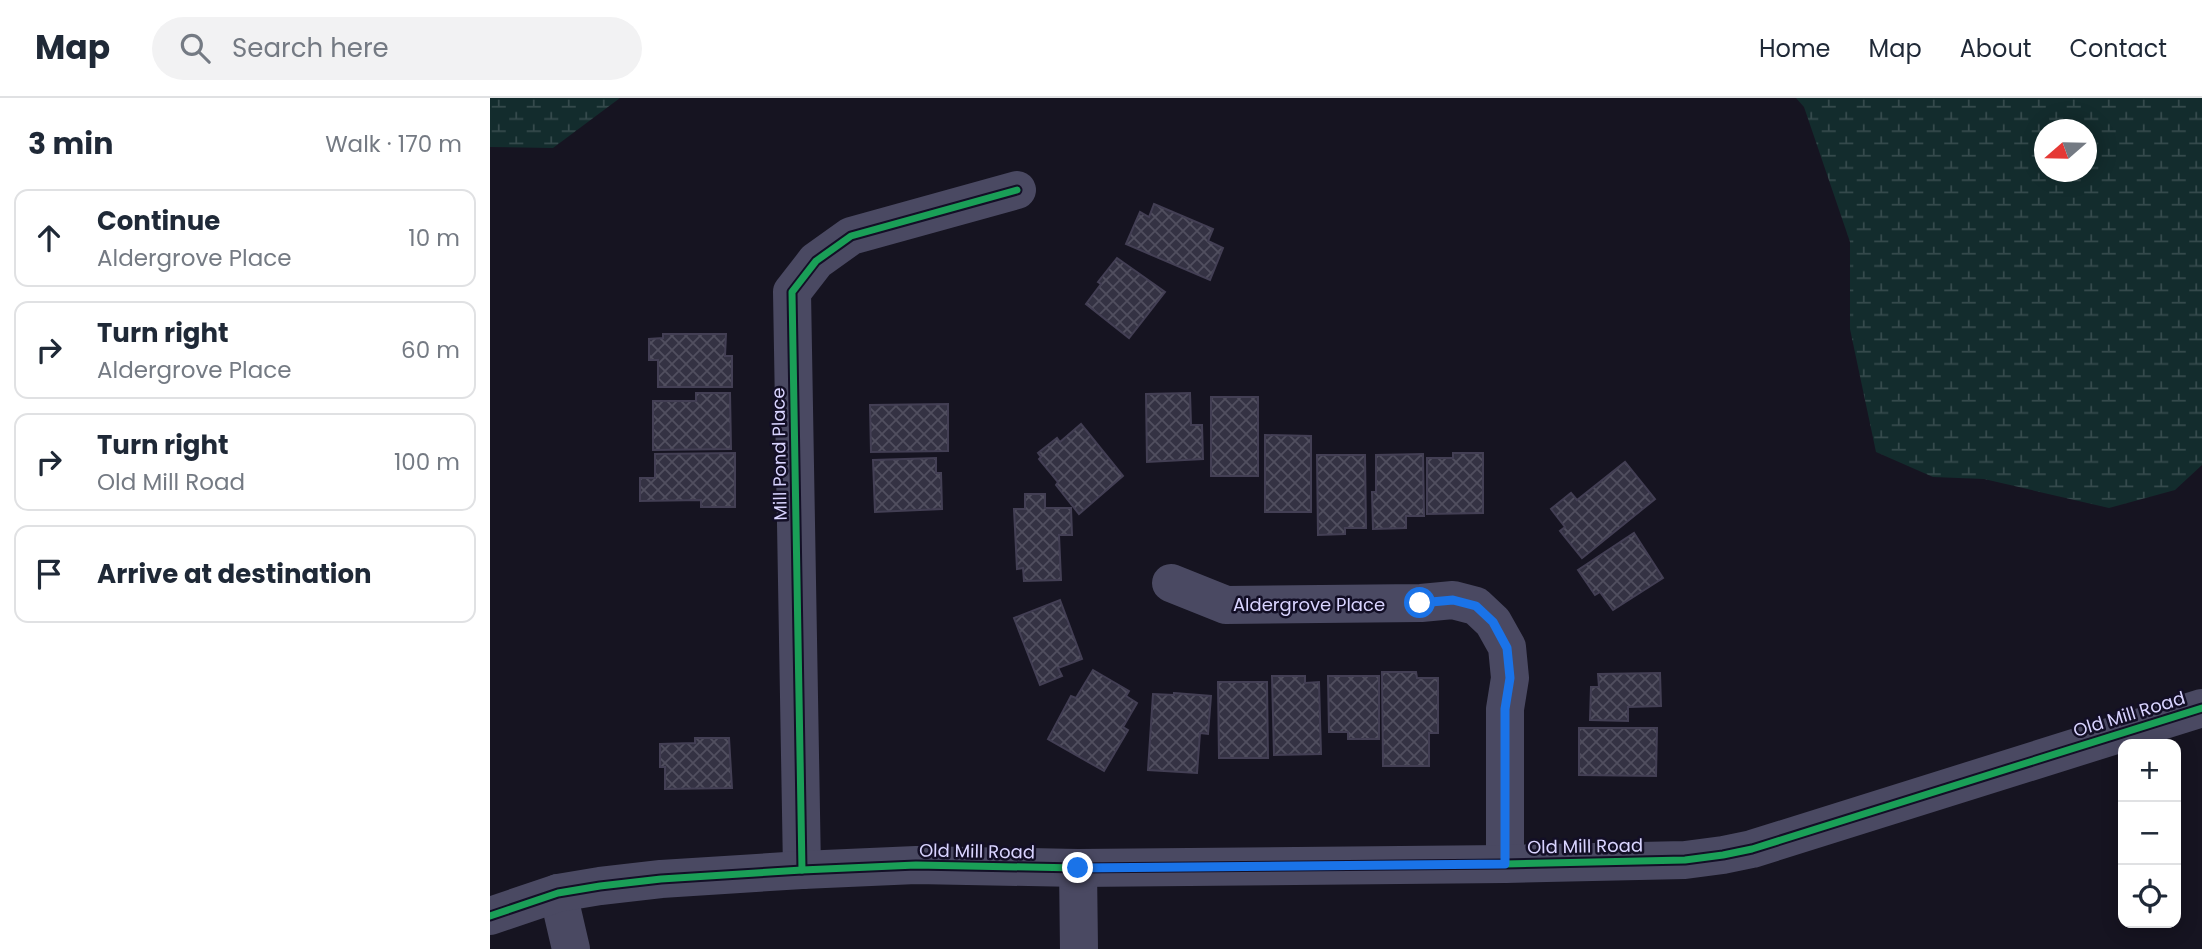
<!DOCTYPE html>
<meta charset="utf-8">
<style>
:root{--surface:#fff;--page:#f2f2f3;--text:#1f2937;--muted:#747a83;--line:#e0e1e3}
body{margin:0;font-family:Poppins,sans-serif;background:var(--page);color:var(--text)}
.controls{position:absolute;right:21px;bottom:21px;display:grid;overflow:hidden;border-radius:14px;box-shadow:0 4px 18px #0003}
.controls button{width:63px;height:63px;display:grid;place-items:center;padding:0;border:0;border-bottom:2px solid var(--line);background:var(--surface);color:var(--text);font:35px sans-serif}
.compass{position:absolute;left:1544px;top:21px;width:63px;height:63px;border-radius:50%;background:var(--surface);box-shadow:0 4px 18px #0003;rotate:250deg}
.stop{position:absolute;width:21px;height:21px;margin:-16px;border:5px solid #1a73e8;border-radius:50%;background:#fff}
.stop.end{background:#1a73e8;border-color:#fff;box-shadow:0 2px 7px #0008}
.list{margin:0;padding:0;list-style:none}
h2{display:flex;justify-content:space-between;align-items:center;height:91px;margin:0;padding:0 28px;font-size:30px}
h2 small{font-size:23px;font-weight:400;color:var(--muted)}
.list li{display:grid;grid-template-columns:46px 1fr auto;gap:21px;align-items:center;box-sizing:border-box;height:98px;margin:0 14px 14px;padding:0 14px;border:2px solid var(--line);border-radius:14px}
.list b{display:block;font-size:26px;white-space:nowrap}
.list p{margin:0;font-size:23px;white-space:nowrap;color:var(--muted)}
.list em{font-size:23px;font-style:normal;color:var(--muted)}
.icon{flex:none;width:38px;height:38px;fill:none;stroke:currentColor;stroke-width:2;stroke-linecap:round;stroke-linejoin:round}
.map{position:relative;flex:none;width:1712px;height:851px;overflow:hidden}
header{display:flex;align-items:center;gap:42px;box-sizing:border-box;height:98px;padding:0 35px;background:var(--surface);border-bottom:2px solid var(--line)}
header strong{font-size:33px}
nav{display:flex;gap:38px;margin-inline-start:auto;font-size:24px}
.search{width:490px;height:63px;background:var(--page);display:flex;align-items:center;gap:18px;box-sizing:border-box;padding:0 24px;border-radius:38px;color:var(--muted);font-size:26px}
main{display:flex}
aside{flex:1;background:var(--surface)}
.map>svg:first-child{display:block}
.wetland{fill:url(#wetland-marsh);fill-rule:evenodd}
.building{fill:url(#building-cross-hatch);stroke:#433f54;stroke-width:2}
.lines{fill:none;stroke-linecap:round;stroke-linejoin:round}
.minor{stroke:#4a4962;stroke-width:38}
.cycleway-casing{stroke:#130f26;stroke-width:11}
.cycleway{stroke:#1a9f57;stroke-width:7}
.route{stroke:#1a73e8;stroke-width:9}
.labels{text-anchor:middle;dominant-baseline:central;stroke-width:5;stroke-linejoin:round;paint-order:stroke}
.street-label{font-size:18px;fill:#d9d4ff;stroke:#130f26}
</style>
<header>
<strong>Map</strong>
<div class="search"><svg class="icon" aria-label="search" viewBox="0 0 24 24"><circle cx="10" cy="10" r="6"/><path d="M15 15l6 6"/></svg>Search here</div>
<nav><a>Home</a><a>Map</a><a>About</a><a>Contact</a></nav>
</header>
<main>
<aside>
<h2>3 min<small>Walk · 170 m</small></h2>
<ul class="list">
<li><svg class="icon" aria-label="ahead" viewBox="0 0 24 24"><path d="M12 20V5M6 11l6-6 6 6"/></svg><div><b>Continue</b><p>Aldergrove Place</p></div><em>10 m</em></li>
<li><svg class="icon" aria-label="right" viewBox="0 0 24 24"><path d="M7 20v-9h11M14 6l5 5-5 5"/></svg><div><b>Turn right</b><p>Aldergrove Place</p></div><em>60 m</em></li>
<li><svg class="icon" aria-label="right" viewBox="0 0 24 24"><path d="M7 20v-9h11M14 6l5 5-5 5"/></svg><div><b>Turn right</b><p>Old Mill Road</p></div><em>100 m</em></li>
<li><svg class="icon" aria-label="arrive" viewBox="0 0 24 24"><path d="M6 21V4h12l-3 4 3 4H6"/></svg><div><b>Arrive at destination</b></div></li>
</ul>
</aside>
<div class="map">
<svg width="1712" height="851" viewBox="0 0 1712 851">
<defs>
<pattern id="wetland-marsh" width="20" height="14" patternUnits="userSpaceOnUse" patternTransform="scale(1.75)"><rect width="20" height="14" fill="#132c2d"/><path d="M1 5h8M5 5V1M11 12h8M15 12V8" fill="none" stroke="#354a4c"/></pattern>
<pattern id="building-cross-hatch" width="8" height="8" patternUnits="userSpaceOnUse" patternTransform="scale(1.75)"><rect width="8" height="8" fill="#343243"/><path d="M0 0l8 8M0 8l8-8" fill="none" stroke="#514f5f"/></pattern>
</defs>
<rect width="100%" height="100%" fill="#161421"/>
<!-- wetland -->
<g class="wetland">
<path d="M 0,0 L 130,0 L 63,50 L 0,49 Z"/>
<path d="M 1306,0 L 1712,0 L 1712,367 L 1685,392 L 1619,410 L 1494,381 L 1443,379 L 1386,354 L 1360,231 L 1360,144 L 1314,9 ZM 1554,32 L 1596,32 L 1596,74 L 1554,74 Z"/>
</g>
<!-- building -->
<g class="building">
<path d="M 664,106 L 723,131 L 718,143 L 733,150 L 720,182 L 636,146 L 650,114 L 659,119 Z"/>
<path d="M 627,160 L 675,194 L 639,240 L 596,206 L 611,186 L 608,184 Z"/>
<path d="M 173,236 L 236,236 L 235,258 L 242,258 L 242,289 L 168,289 L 168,262 L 159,262 L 159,241 L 173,240 Z"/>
<path d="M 206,295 L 240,295 L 241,351 L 163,352 L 163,303 L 206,303 Z"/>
<path d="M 700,295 L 701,327 L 712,327 L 713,361 L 657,364 L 656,296 Z"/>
<rect x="721" y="299" width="47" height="79"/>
<path d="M 458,306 L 458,353 L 381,354 L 380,307 Z"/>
<path d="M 591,326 L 633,378 L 589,416 L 566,387 L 568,384 L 549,361 L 551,359 L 548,355 L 567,340 L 570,344 Z"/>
<path d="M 775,337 L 821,338 L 821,414 L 775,414 Z"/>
<path d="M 245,355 L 245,409 L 211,409 L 211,402 L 150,403 L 150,380 L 165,380 L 165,356 Z"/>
<path d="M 963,355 L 993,355 L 993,415 L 937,416 L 937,360 L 963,360 Z"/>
<path d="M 933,356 L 934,418 L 916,418 L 916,430 L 883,431 L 882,394 L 886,394 L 886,357 Z"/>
<path d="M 827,357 L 875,357 L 876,430 L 855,430 L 855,436 L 828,437 Z"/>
<path d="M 446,360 L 446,375 L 451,375 L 452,411 L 385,414 L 383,362 Z"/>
<path d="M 1135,364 L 1165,401 L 1092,460 L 1070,433 L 1075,429 L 1061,411 L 1081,395 L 1087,402 Z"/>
<path d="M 535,396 L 555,396 L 555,410 L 581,410 L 582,437 L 569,437 L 571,482 L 534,483 L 533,470 L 527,471 L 524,411 L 535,411 Z"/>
<path d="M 1144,435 L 1173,480 L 1123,512 L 1110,494 L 1105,497 L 1088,472 Z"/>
<path d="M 570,502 L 592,561 L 568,570 L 572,578 L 550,587 L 524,520 Z"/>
<path d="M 603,572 L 639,593 L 636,598 L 647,605 L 633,629 L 638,632 L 614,673 L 558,641 L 581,598 L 586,600 Z"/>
<path d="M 892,574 L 926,574 L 927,580 L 948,580 L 948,635 L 939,635 L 939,668 L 893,668 Z"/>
<path d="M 1170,575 L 1171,608 L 1138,609 L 1138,623 L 1100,622 L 1101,589 L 1109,589 L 1108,576 Z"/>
<path d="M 782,578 L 815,578 L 815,585 L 829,584 L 831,656 L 784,657 Z"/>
<path d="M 838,578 L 889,578 L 889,641 L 858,641 L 858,634 L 839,634 Z"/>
<path d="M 728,584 L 777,584 L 778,660 L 729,660 Z"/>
<path d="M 684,595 L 721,598 L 718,636 L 710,635 L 707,675 L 658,672 L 663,596 L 684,597 Z"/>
<path d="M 1089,630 L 1167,630 L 1166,678 L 1089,677 Z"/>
<path d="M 205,640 L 239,640 L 242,690 L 175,691 L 175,669 L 170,669 L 170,646 L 205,645 Z"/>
</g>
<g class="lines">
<!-- minor -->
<g class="minor">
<path d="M 681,485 L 736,507 L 931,505 L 963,502 L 986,508 L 1003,524 L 1017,549 L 1020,580 L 1015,611 L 1015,766"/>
<path d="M 588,770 L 589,851"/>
<path d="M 312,772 L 302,194 L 326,163 L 361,138 L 527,92"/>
<path d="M 68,795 L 81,851"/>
<path d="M 0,818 L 68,795 L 110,788 L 171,781 L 312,772 L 426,767 L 588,770 L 1015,766 L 1195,762 L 1233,757 L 1262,751 L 1712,610"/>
</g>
<defs>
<g id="cycleway">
<path d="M 312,772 L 302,194 L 326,163 L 361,138 L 527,92"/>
<path d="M 0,818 L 68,795 L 110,788 L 171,781 L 312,772 L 426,767 L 588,770 L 1015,766 L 1195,762 L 1233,757 L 1262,751 L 1712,610"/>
</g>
</defs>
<!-- cycleway casing -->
<use href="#cycleway" class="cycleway-casing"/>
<!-- cycleway -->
<use href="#cycleway" class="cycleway"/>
</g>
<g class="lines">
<!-- route -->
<path class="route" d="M 588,770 L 1015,766 L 1015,611 L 1020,580 L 1017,550 L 1003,524 L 986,508 L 963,502 L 930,505"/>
</g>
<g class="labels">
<!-- street labels -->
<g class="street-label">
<text transform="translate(289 356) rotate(-91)">Mill Pond Place</text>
<text x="819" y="506">Aldergrove Place</text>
<text transform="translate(1639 616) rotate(-17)">Old Mill Road</text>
<text transform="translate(1095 748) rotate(-1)">Old Mill Road</text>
<text transform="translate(487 753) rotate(1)">Old Mill Road</text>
</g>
</g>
</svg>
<div class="controls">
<button>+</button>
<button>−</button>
<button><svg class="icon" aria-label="locate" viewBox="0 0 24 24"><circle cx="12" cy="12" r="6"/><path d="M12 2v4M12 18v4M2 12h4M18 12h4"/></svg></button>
</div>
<svg class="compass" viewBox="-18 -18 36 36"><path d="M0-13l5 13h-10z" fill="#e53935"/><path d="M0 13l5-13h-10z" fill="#747a83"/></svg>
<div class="stop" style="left:930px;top:505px"></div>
<div class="stop end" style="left:588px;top:770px"></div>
</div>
</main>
